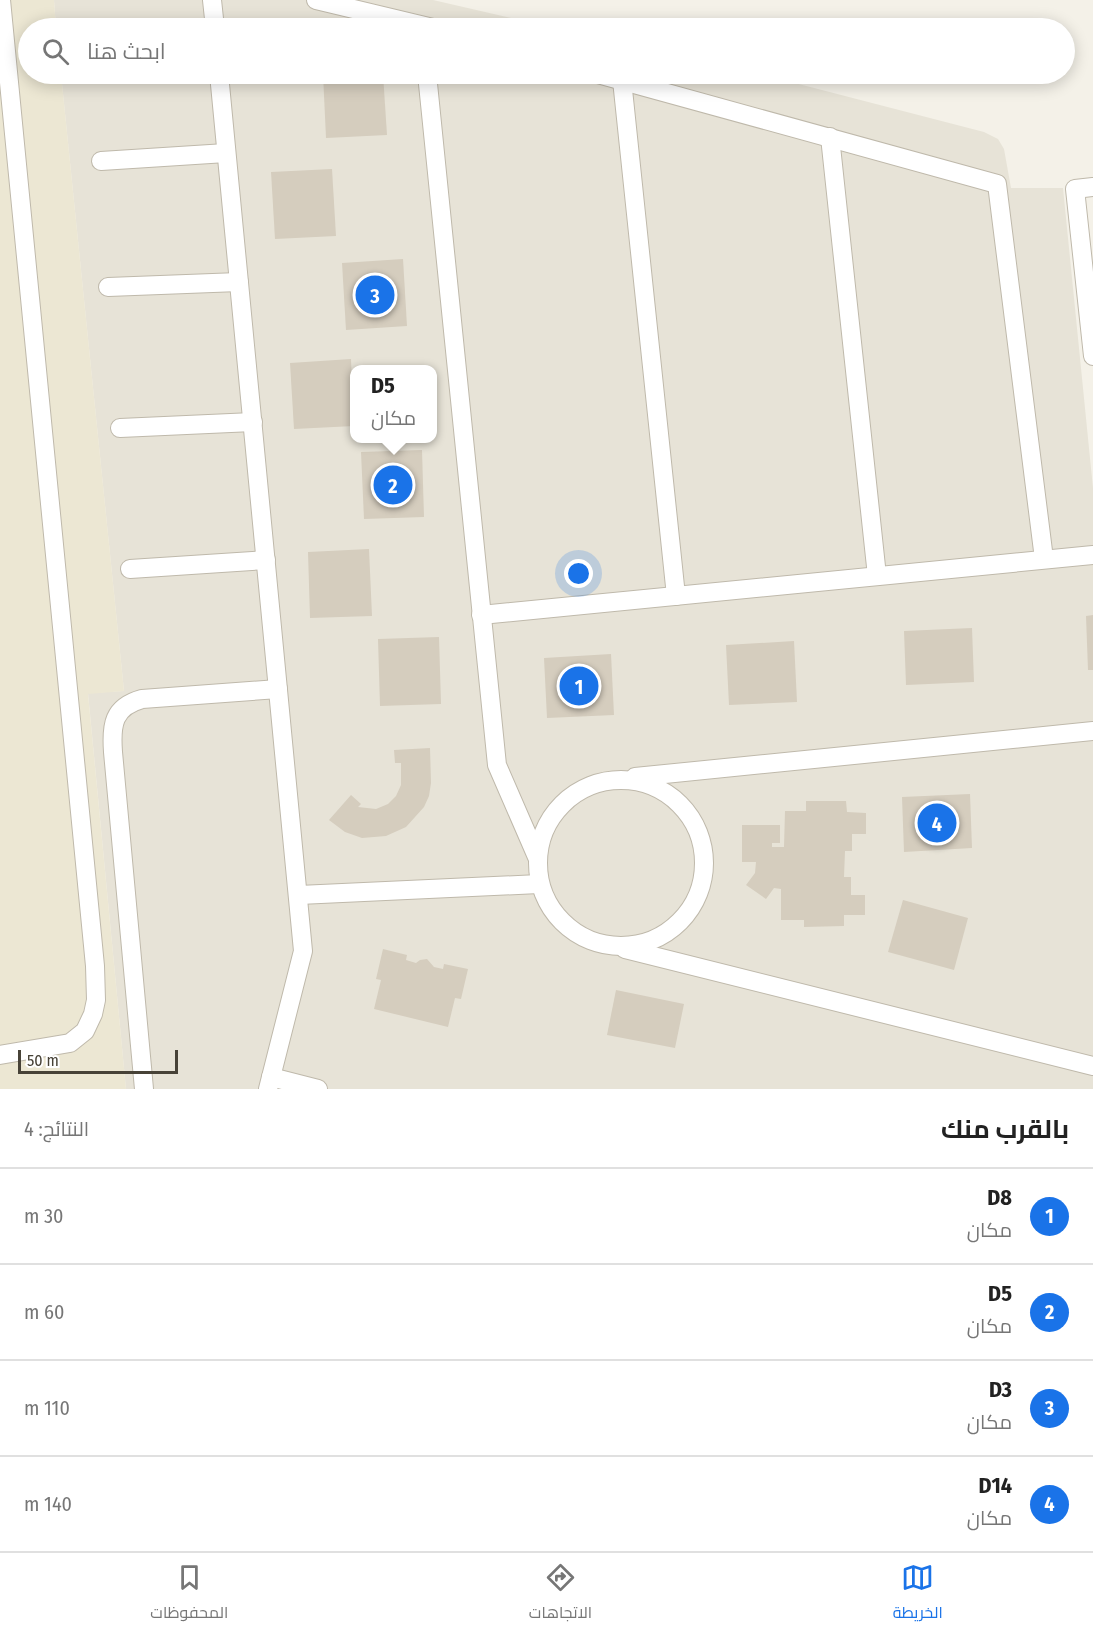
<!DOCTYPE html>
<html lang="ar">
<meta charset="utf-8">
<style>
:root{--surface:#fff;--page:#f2f2f2;--text:#222;--muted:#767676;--line:#e0e0e0;--accent:#1a73e8}
body{margin:0;font-family:"Fira Sans Condensed",Cairo,sans-serif;background:var(--page);color:var(--text);direction:rtl}
.scale{position:absolute;left:18px;bottom:15px;width:160px;box-sizing:border-box;padding-left:6px;border:3px solid #474237;border-top:0;font-size:16px;line-height:21px;white-space:nowrap;color:#474237;-webkit-text-stroke:4px #fff;paint-order:stroke}
.you{position:absolute;left:579px;top:574px;width:21px;height:21px;margin:-15px;border:4px solid #fff;border-radius:50%;background:#1a73e8;box-shadow:0 0 0 9px #1a73e833}
.badge{display:grid;place-items:center;width:39px;height:39px;border-radius:50%;background:var(--accent);color:#fff;font-size:20px;font-weight:700}
.pin{position:absolute;translate:-50% -50%;border:3px solid #fff;box-shadow:0 2px 6px #0006}
.popup{position:absolute;left:350px;top:365px;width:87px;height:78px;box-sizing:border-box;display:grid;place-content:center;border-radius:12px;background:var(--surface);filter:drop-shadow(0 2px 4px #0005);font-size:20px;white-space:nowrap;color:var(--muted)}
.popup b{font-size:22px;color:var(--text)}
.popup::after{content:'';position:absolute;left:50%;top:100%;margin-left:-12px;border:12px solid transparent;border-top-color:var(--surface)}
.list{margin:0;padding:0;list-style:none}
h2{display:flex;justify-content:space-between;align-items:center;height:78px;margin:0;padding:0 24px;font-size:26px}
h2 small{font-size:20px;font-weight:400;color:var(--muted)}
.list li{display:grid;grid-template-columns:39px 1fr auto;gap:18px;align-items:center;box-sizing:border-box;height:96px;padding:0 24px;border-top:2px solid var(--line)}
.list b{display:block;font-size:22px;white-space:nowrap}
.list p{margin:0;font-size:20px;white-space:nowrap;color:var(--muted)}
.list em{font-size:20px;font-style:normal;color:var(--muted)}
.icon{flex:none;width:33px;height:33px;fill:none;stroke:currentColor;stroke-width:2;stroke-linecap:round;stroke-linejoin:round}
.map{position:relative;flex:none;width:1093px;height:1089px;overflow:hidden;direction:ltr}
.search{position:absolute;background:var(--surface);box-shadow:0 3px 15px #0003;left:18px;right:18px;top:18px;height:66px;display:flex;align-items:center;gap:15px;box-sizing:border-box;padding:0 21px;border-radius:33px;color:var(--muted);font-size:22px}
.sheet{height:462px;background:var(--surface)}
nav{display:flex;justify-content:space-around;align-items:center;box-sizing:border-box;height:84px;border-top:2px solid var(--line);background:var(--surface);font-size:16px;color:var(--muted)}
nav a{display:grid;justify-items:center;gap:3px}
nav .on{color:var(--accent)}
.map>svg:first-child{display:block}
.residential{fill:#e7e3d7;fill-rule:evenodd}
.education{fill:#ece7d3}
.building{fill:#d5cdbe}
.lines{fill:none;stroke-linecap:round;stroke-linejoin:round}
.street-casing{stroke:#bfb9ab;stroke-width:20}
.street{stroke:#fff;stroke-width:18}
</style>
<div class="map">
<svg width="1093" height="1089" viewBox="0 0 1093 1089">
<rect width="100%" height="100%" fill="#f4f1e8"/>
<!-- residential -->
<g class="residential">
<path d="M 54,0 L 433,0 L 555,28 L 56,28 Z"/>
<path d="M 61,74 L 696,74 L 705,75 L 708,74 L 760,74 L 984,132 L 998,139 L 1004,149 L 1011,188 L 1063,188 L 1093,488 L 1093,1089 L 126,1089 L 88,693 L 124,691 ZM 354,370 L 432,370 L 432,438 L 354,438 Z"/>
</g>
<!-- education -->
<path class="education" d="M 0,0 L 54,0 L 56,28 L 28,28 L 28,74 L 61,74 L 124,691 L 88,694 L 126,1089 L 0,1089 Z"/>
<!-- building -->
<g class="building">
<path d="M 323,74 L 383,74 L 387,135 L 326,138 Z"/>
<path d="M 332,169 L 336,236 L 275,239 L 271,172 Z"/>
<path d="M 403,259 L 407,326 L 346,330 L 342,263 Z"/>
<path d="M 351,359 L 354,426 L 294,429 L 290,363 Z"/>
<path d="M 422,450 L 424,517 L 364,519 L 361,452 Z"/>
<path d="M 369,549 L 372,616 L 310,618 L 308,552 Z"/>
<path d="M 1093,615 L 1093,670 L 1088,670 L 1086,616 Z"/>
<path d="M 972,628 L 974,682 L 906,685 L 904,631 Z"/>
<path d="M 439,637 L 441,704 L 380,706 L 378,639 Z"/>
<path d="M 794,641 L 797,702 L 729,705 L 726,645 Z"/>
<path d="M 611,654 L 614,715 L 547,718 L 544,658 Z"/>
<path d="M 430,748 L 431,783 L 429,796 L 424,807 L 406,827 L 386,836 L 362,838 L 345,832 L 329,820 L 351,795 L 361,804 L 358,807 L 376,809 L 388,804 L 396,796 L 401,785 L 401,763 L 395,763 L 394,750 Z"/>
<path d="M 970,794 L 972,848 L 904,852 L 902,797 Z"/>
<path d="M 806,801 L 846,801 L 847,812 L 866,813 L 866,834 L 852,834 L 852,851 L 845,851 L 844,877 L 851,877 L 851,895 L 865,895 L 865,915 L 844,915 L 844,926 L 804,927 L 804,920 L 781,920 L 781,889 L 774,888 L 766,899 L 746,885 L 755,873 L 756,862 L 742,862 L 742,825 L 780,825 L 780,843 L 772,843 L 772,847 L 784,847 L 785,811 L 806,811 Z"/>
<path d="M 903,900 L 968,918 L 954,970 L 888,952 Z"/>
<path d="M 383,949 L 407,955 L 406,960 L 416,963 L 420,960 L 427,959 L 434,967 L 443,969 L 444,964 L 468,969 L 461,999 L 455,998 L 448,1027 L 374,1009 L 381,980 L 376,979 Z"/>
<path d="M 616,990 L 684,1004 L 675,1048 L 607,1035 Z"/>
</g>
<g class="lines">
<defs>
<g id="street">
<path d="M 212,0 L 215,28"/>
<path d="M 316,0 L 433,28"/>
<path d="M 219,74 L 303,951 L 268,1089"/>
<path d="M 427,74 L 497,765 L 537,857"/>
<path d="M 598,74 L 997,184 L 1044,559"/>
<path d="M 622,80 L 676,596"/>
<path d="M 830,137 L 877,576"/>
<path d="M 101,161 L 226,153"/>
<path d="M 1093,187 L 1075,189 L 1093,356"/>
<path d="M 108,287 L 239,282"/>
<path d="M 120,428 L 253,422"/>
<path d="M 130,569 L 266,560"/>
<path d="M 481,615 L 1093,555"/>
<path d="M 635,777 L 1093,731"/>
<circle cx="621" cy="863" r="83"/>
<path d="M 299,895 L 539,884"/>
<path d="M 625,949 L 1093,1066"/>
<path d="M 0,1055 L 70,1043 L 85,1031 L 93,1014 L 96,1000 L 95,966 L 1,0"/>
<path d="M 271,1077 L 318,1089"/>
<path d="M 144,1089 L 113,752 C 111,725 113,707 142,699 L 278,689"/>
</g>
</defs>
<!-- street casing -->
<use href="#street" class="street-casing"/>
<!-- street -->
<use href="#street" class="street"/>
</g>
</svg>
<div class="scale">50 m</div>
<div class="you"></div>
<div class="pin badge" style="left:579px;top:686px">1</div>
<div class="pin badge" style="left:393px;top:485px">2</div>
<div class="popup"><b>D5</b>مكان</div>
<div class="pin badge" style="left:375px;top:295px">3</div>
<div class="pin badge" style="left:937px;top:823px">4</div>
<div class="search"><svg class="icon" aria-label="search" viewBox="0 0 24 24"><circle cx="10" cy="10" r="6"/><path d="M15 15l6 6"/></svg>ابحث هنا</div>
</div>
<section class="sheet">
<h2>بالقرب منك<small>النتائج: 4</small></h2>
<ul class="list">
<li><span class="badge">1</span><div><b>D8</b><p>مكان</p></div><em>30 m</em></li>
<li><span class="badge">2</span><div><b>D5</b><p>مكان</p></div><em>60 m</em></li>
<li><span class="badge">3</span><div><b>D3</b><p>مكان</p></div><em>110 m</em></li>
<li><span class="badge">4</span><div><b>D14</b><p>مكان</p></div><em>140 m</em></li>
</ul>
</section>
<nav>
<a class="on"><svg class="icon" aria-label="map" viewBox="0 0 24 24"><path d="M3 6l6-2 6 2 6-2v14l-6 2-6-2-6 2zM9 4v14M15 6v14"/></svg>الخريطة</a>
<a><svg class="icon" aria-label="directions" viewBox="0 0 24 24"><path d="M12 3l9 9-9 9-9-9zM9 14v-3h6M13 9l2 2-2 2"/></svg>الاتجاهات</a>
<a><svg class="icon" aria-label="saved" viewBox="0 0 24 24"><path d="M7 4h10v16l-5-4-5 4z"/></svg>المحفوظات</a>
</nav>
